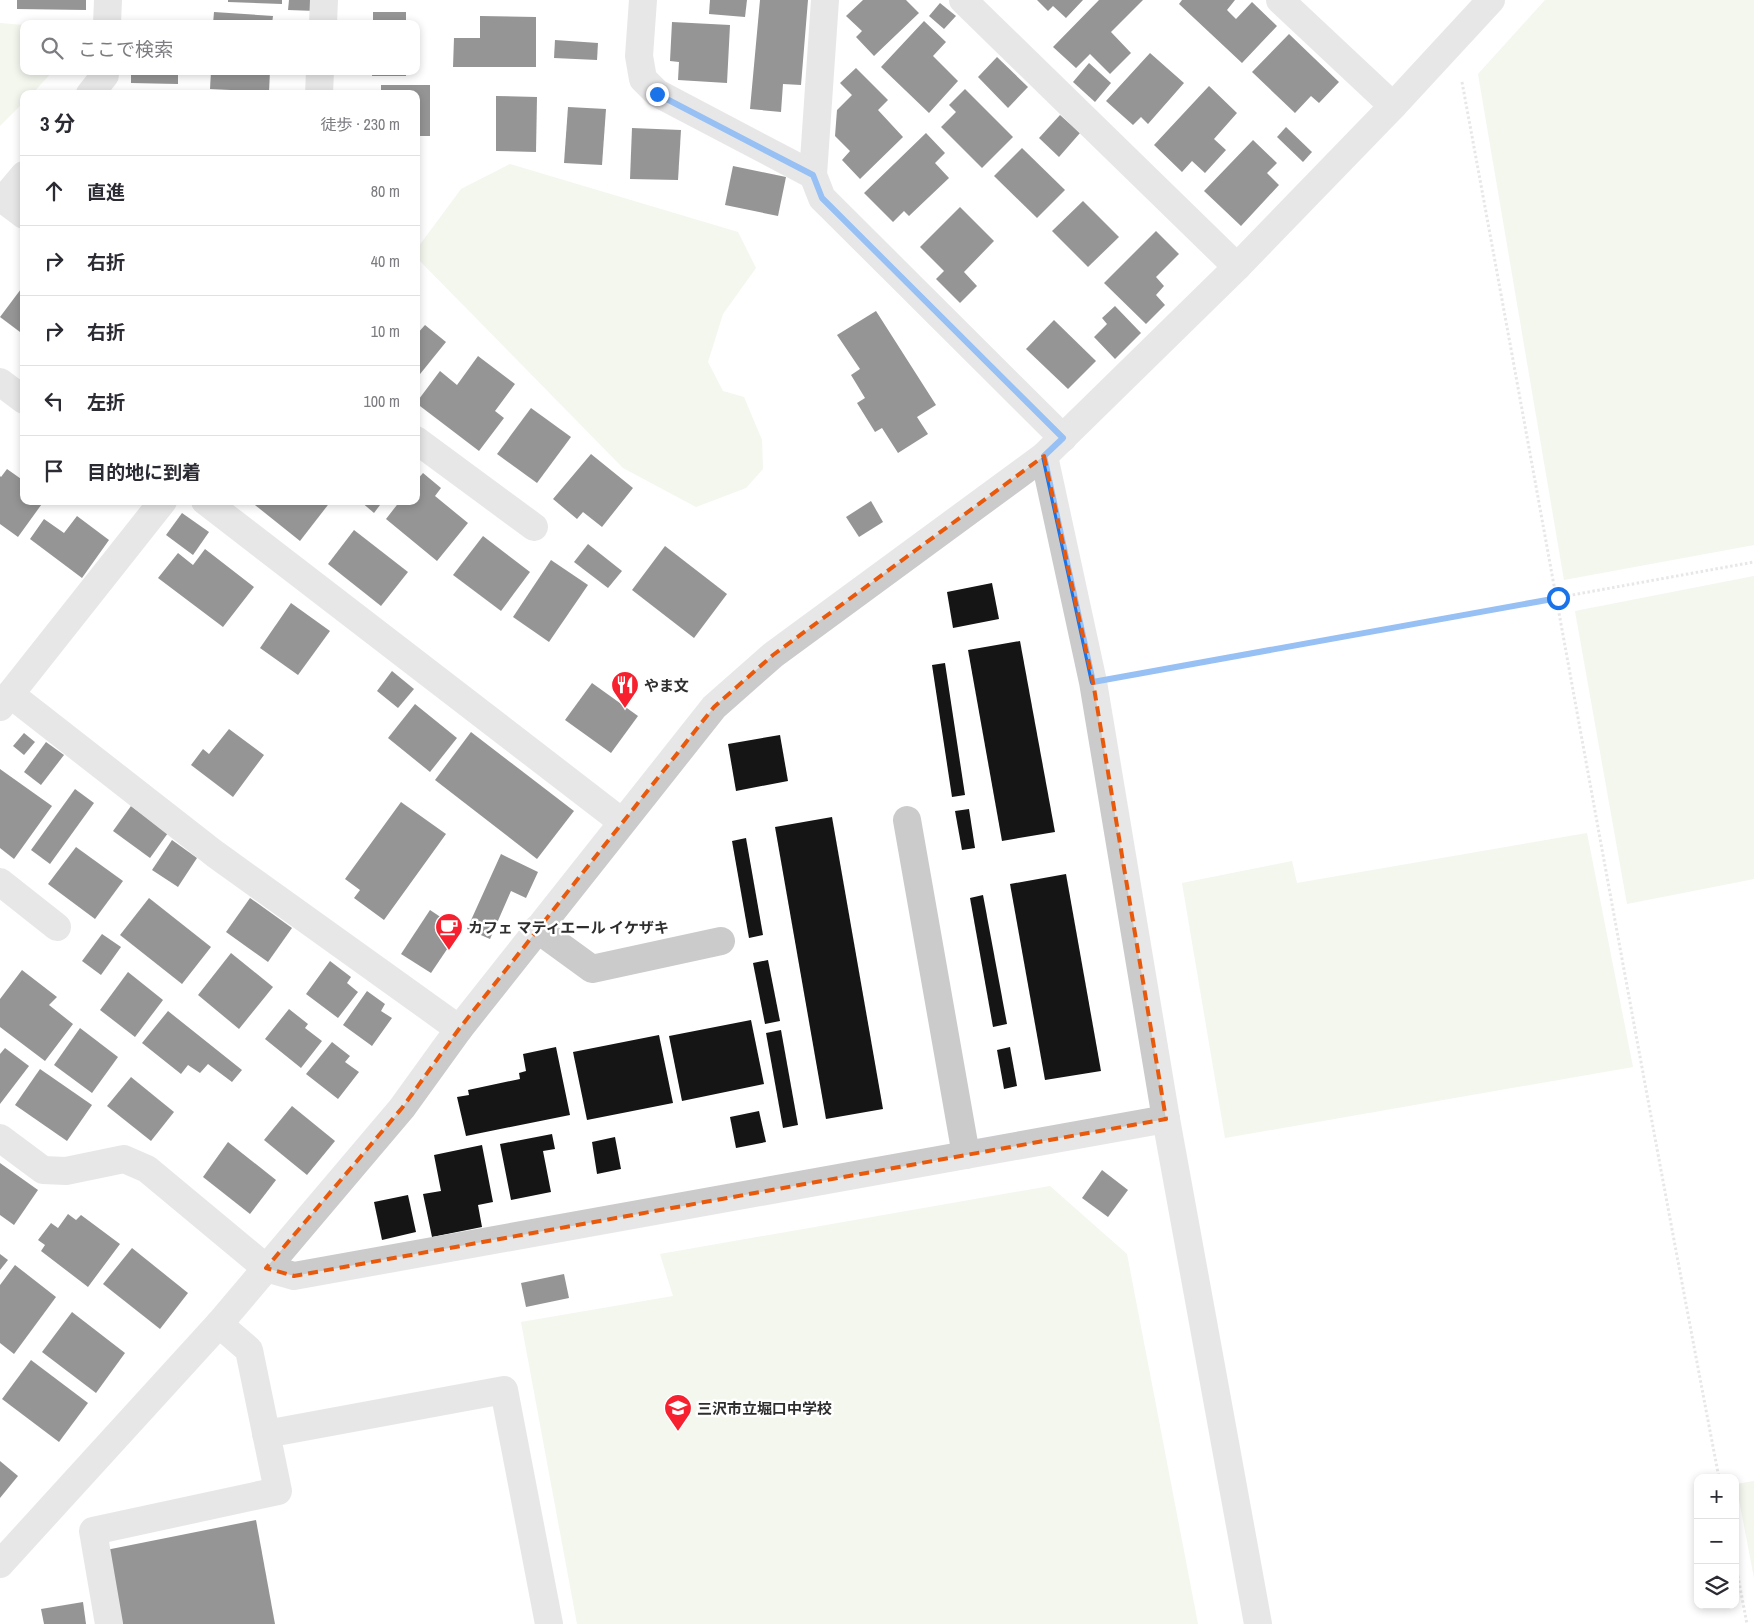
<!DOCTYPE html>
<html lang="ja">
<meta charset="utf-8">
<style>
:root{--surface:#fff;--page:#f7f7f7;--text:#2b2b33;--muted:#7c7c81;--line:#e1e1e2}
body{margin:0;font-family:"Archivo Narrow","Noto Sans JP",sans-serif;background:var(--page);color:var(--text)}
.controls{position:absolute;right:15px;bottom:15px;display:grid;overflow:hidden;border-radius:10px;box-shadow:0 2px 8px #0003}
.controls button{width:45px;height:45px;display:grid;place-items:center;padding:0;border:0;border-bottom:1px solid var(--line);background:var(--surface);color:var(--text);font:25px sans-serif}
.stop{position:absolute;width:15px;height:15px;margin:-11px;border:4px solid #1a73e8;border-radius:50%;background:#fff}
.stop.end{background:#1a73e8;border-color:#fff;box-shadow:0 1px 5px #0008}
.list{margin:0;padding:0;list-style:none}
h2{display:flex;justify-content:space-between;align-items:center;height:65px;margin:0;padding:0 20px;font-size:21px}
h2 small{font-size:16px;font-weight:400;color:var(--muted)}
.list li{display:grid;grid-template-columns:32px 1fr auto;gap:15px;align-items:center;box-sizing:border-box;height:70px;padding:0 20px;border-top:1px solid var(--line)}
.list b{display:block;font-size:19px;white-space:nowrap}
.list em{font-size:16px;font-style:normal;color:var(--muted)}
.icon{flex:none;width:28px;height:28px;fill:none;stroke:currentColor;stroke-width:2;stroke-linecap:round;stroke-linejoin:round}
.map{position:relative;flex:none;width:1754px;height:1624px;overflow:hidden}
.search{position:absolute;background:var(--surface);box-shadow:0 2px 8px #0003;left:20px;top:20px;width:400px;height:55px;display:flex;align-items:center;gap:12px;box-sizing:border-box;padding:0 18px;border-radius:10px;color:var(--muted);font-size:19px}
.panel{position:absolute;background:var(--surface);box-shadow:0 2px 8px #0003;left:20px;top:90px;width:400px;height:415px;border-radius:10px}
.map>svg:first-child{display:block}
.green{fill:#e4edda}
.building{fill:#151515}
.lines{fill:none;stroke-linecap:round;stroke-linejoin:round}
.path{stroke:#cbcbcb;stroke-width:3;stroke-dasharray:2.5 2.5;stroke-linecap:butt}
.minor{stroke:#cbcbcb;stroke-width:28}
.route{stroke:#1a73e8;stroke-width:6}
.marked{fill:none;stroke:#e8590c;stroke-width:4;stroke-dasharray:10 6;stroke-linejoin:round}
.labels{text-anchor:middle;dominant-baseline:central;stroke-width:5;stroke-linejoin:round;paint-order:stroke}
.poi-label{font-size:15px;font-weight:bold;fill:#2e2e2e;stroke:#fff;text-anchor:start}
</style>
<div class="map">
<svg width="1754" height="1624" viewBox="0 0 1754 1624">
<rect width="100%" height="100%" fill="#fff"/>
<!-- green -->
<g class="green">
<path d="M 1545,0 L 1754,0 L 1754,545 L 1564,580 L 1478,74 Z"/>
<path d="M 0,23 L 24,25 L 24,71 L 53,71 L 32,94 L 24,94 L 24,102 L 0,126 Z"/>
<path d="M 510,164 L 738,232 L 756,268 L 723,314 L 708,362 L 723,391 L 744,397 L 762,440 L 763,469 L 746,488 L 696,507 L 623,468 L 416,257 L 416,250 L 461,189 Z"/>
<path d="M 1754,576 L 1754,879 L 1627,904 L 1575,611 Z"/>
<path d="M 1587,833 L 1633,1067 L 1225,1138 L 1182,883 L 1292,861 L 1297,883 Z"/>
<path d="M 1050,1186 L 1127,1254 L 1198,1624 L 577,1624 L 521,1322 L 673,1296 L 660,1254 Z"/>
<path d="M 1754,1481 L 1754,1578 L 1736,1484 Z"/>
</g>
<!-- building -->
<g class="building">
<path d="M 17,0 L 86,0 L 86,10 L 17,9 Z"/>
<path d="M 228,0 L 282,0 L 282,4 L 228,2 Z"/>
<path d="M 289,0 L 316,0 L 316,11 L 288,10 Z"/>
<path d="M 710,0 L 747,0 L 745,17 L 709,14 Z"/>
<path d="M 760,0 L 808,0 L 801,85 L 783,84 L 781,112 L 750,109 Z"/>
<path d="M 863,0 L 906,0 L 919,13 L 874,56 L 856,37 L 862,31 L 846,16 Z"/>
<path d="M 1037,0 L 1083,0 L 1066,18 L 1053,6 L 1048,11 Z"/>
<path d="M 1099,0 L 1143,0 L 1111,32 L 1131,53 L 1110,74 L 1090,54 L 1076,68 L 1053,47 Z"/>
<path d="M 1182,0 L 1235,0 L 1227,10 L 1236,19 L 1252,2 L 1277,26 L 1242,63 L 1179,4 Z"/>
<path d="M 940,3 L 956,16 L 944,29 L 929,16 Z"/>
<path d="M 214,12 L 273,16 L 272,24 L 213,24 Z"/>
<rect x="373" y="12" width="33" height="12"/>
<path d="M 480,16 L 536,17 L 536,67 L 453,67 L 454,38 L 480,38 Z"/>
<path d="M 924,21 L 946,42 L 933,56 L 958,81 L 929,113 L 881,67 Z"/>
<path d="M 672,22 L 730,25 L 727,83 L 678,80 L 679,62 L 670,61 Z"/>
<path d="M 1289,34 L 1339,82 L 1319,103 L 1311,96 L 1295,113 L 1252,72 Z"/>
<path d="M 555,40 L 598,43 L 597,60 L 554,58 Z"/>
<path d="M 1150,53 L 1184,83 L 1148,124 L 1141,117 L 1133,125 L 1106,101 Z"/>
<path d="M 997,57 L 1028,87 L 1008,108 L 978,77 Z"/>
<path d="M 1089,63 L 1111,83 L 1095,102 L 1073,82 Z"/>
<path d="M 856,68 L 888,100 L 878,110 L 903,137 L 860,179 L 842,160 L 850,151 L 835,136 L 837,110 L 852,95 L 840,83 Z"/>
<path d="M 131,71 L 178,71 L 178,84 L 131,83 Z"/>
<path d="M 211,71 L 270,71 L 269,92 L 210,89 Z"/>
<rect x="372" y="71" width="34" height="5"/>
<path d="M 381,85 L 430,85 L 430,136 L 416,136 L 416,94 L 381,94 Z"/>
<path d="M 1209,86 L 1237,113 L 1214,139 L 1226,150 L 1205,173 L 1192,161 L 1182,172 L 1154,145 Z"/>
<path d="M 965,89 L 1013,137 L 982,168 L 941,127 L 956,112 L 949,105 Z"/>
<path d="M 496,96 L 537,97 L 536,152 L 496,151 Z"/>
<path d="M 568,107 L 606,109 L 602,165 L 564,163 Z"/>
<path d="M 1060,115 L 1080,133 L 1059,157 L 1039,138 Z"/>
<path d="M 1286,127 L 1312,152 L 1303,162 L 1277,137 Z"/>
<path d="M 632,128 L 681,130 L 678,180 L 630,179 Z"/>
<path d="M 926,133 L 945,153 L 935,163 L 949,178 L 909,216 L 904,211 L 893,222 L 864,193 Z"/>
<path d="M 1253,140 L 1277,163 L 1267,173 L 1279,185 L 1241,226 L 1204,191 Z"/>
<path d="M 1022,148 L 1065,190 L 1037,218 L 994,176 Z"/>
<path d="M 733,166 L 786,177 L 778,216 L 725,205 Z"/>
<path d="M 1083,201 L 1119,237 L 1088,267 L 1052,231 Z"/>
<path d="M 960,207 L 994,241 L 964,272 L 977,286 L 960,303 L 936,279 L 944,271 L 920,247 Z"/>
<path d="M 1156,231 L 1179,254 L 1156,277 L 1164,286 L 1156,295 L 1165,305 L 1146,324 L 1104,283 Z"/>
<path d="M 24,285 L 24,335 L 0,317 Z"/>
<path d="M 1115,306 L 1141,333 L 1115,359 L 1094,337 L 1107,324 L 1102,318 Z"/>
<path d="M 876,311 L 936,405 L 917,417 L 928,434 L 898,453 L 882,428 L 875,432 L 857,403 L 865,398 L 851,375 L 860,369 L 837,335 Z"/>
<path d="M 1054,320 L 1096,361 L 1068,389 L 1026,349 Z"/>
<path d="M 425,325 L 446,342 L 416,379 L 416,335 Z"/>
<path d="M 478,356 L 515,384 L 495,411 L 504,418 L 479,451 L 416,403 L 440,371 L 457,385 Z"/>
<path d="M 531,408 L 571,437 L 537,483 L 497,454 Z"/>
<path d="M 591,454 L 633,488 L 602,527 L 583,512 L 577,519 L 553,499 Z"/>
<path d="M 7,469 L 24,481 L 24,501 L 44,501 L 18,537 L 0,524 L 0,476 L 1,477 Z"/>
<path d="M 423,473 L 441,488 L 435,496 L 468,523 L 437,561 L 386,519 L 400,501 L 416,501 L 416,481 Z"/>
<path d="M 250,501 L 331,501 L 300,541 Z"/>
<path d="M 360,501 L 383,501 L 374,513 Z"/>
<path d="M 871,501 L 883,522 L 859,537 L 846,517 Z"/>
<path d="M 182,513 L 209,532 L 193,555 L 166,535 Z"/>
<path d="M 77,516 L 109,540 L 82,578 L 30,539 L 44,519 L 64,533 Z"/>
<path d="M 354,530 L 408,572 L 381,606 L 328,564 Z"/>
<path d="M 483,536 L 530,572 L 501,611 L 453,575 Z"/>
<path d="M 588,544 L 622,571 L 608,588 L 574,562 Z"/>
<path d="M 665,546 L 727,594 L 694,638 L 632,590 Z"/>
<path d="M 205,549 L 254,587 L 223,627 L 158,578 L 178,553 L 193,565 Z"/>
<path d="M 551,560 L 588,585 L 549,642 L 513,617 Z"/>
<path d="M 992,583 L 999,619 L 953,628 L 947,592 Z"/>
<path d="M 291,603 L 330,631 L 298,675 L 260,648 Z"/>
<path d="M 1020,641 L 1055,832 L 1002,841 L 968,650 Z"/>
<path d="M 945,663 L 965,795 L 952,797 L 932,665 Z"/>
<path d="M 392,671 L 414,689 L 398,708 L 377,691 Z"/>
<path d="M 592,683 L 638,716 L 611,753 L 565,720 Z"/>
<path d="M 415,704 L 457,738 L 430,772 L 388,738 Z"/>
<path d="M 229,729 L 264,755 L 233,797 L 191,765 L 203,749 L 209,754 Z"/>
<path d="M 471,732 L 574,811 L 537,859 L 435,780 Z"/>
<path d="M 24,733 L 35,742 L 24,755 L 13,746 Z"/>
<path d="M 780,735 L 788,781 L 736,791 L 728,744 Z"/>
<path d="M 46,742 L 64,755 L 41,785 L 24,772 Z"/>
<path d="M 0,769 L 52,806 L 14,859 L 0,848 Z"/>
<path d="M 75,789 L 94,803 L 50,864 L 31,850 Z"/>
<path d="M 401,802 L 446,834 L 384,920 L 354,898 L 360,890 L 345,879 Z"/>
<path d="M 131,806 L 168,833 L 150,858 L 113,831 Z"/>
<path d="M 969,809 L 975,848 L 962,850 L 955,811 Z"/>
<path d="M 832,817 L 883,1109 L 826,1119 L 775,827 Z"/>
<path d="M 746,838 L 763,935 L 749,938 L 732,841 Z"/>
<path d="M 172,840 L 197,858 L 178,887 L 152,870 Z"/>
<path d="M 76,847 L 123,881 L 95,919 L 48,884 Z"/>
<path d="M 501,854 L 538,872 L 526,898 L 511,891 L 490,939 L 467,929 Z"/>
<path d="M 1066,874 L 1101,1071 L 1045,1080 L 1010,884 Z"/>
<path d="M 983,895 L 1007,1024 L 993,1027 L 970,898 Z"/>
<path d="M 149,898 L 211,947 L 182,984 L 120,935 Z"/>
<path d="M 250,898 L 292,928 L 268,962 L 226,932 Z"/>
<path d="M 430,910 L 460,930 L 431,973 L 401,954 Z"/>
<path d="M 102,934 L 121,947 L 101,975 L 82,961 Z"/>
<path d="M 231,953 L 273,987 L 239,1029 L 198,995 Z"/>
<path d="M 768,960 L 780,1021 L 765,1024 L 753,963 Z"/>
<path d="M 330,961 L 351,977 L 347,983 L 358,992 L 338,1018 L 306,994 Z"/>
<path d="M 22,970 L 57,997 L 49,1005 L 73,1024 L 45,1061 L 0,1027 L 0,999 Z"/>
<path d="M 128,972 L 163,1000 L 135,1037 L 100,1010 Z"/>
<path d="M 367,991 L 385,1004 L 381,1011 L 392,1018 L 372,1046 L 343,1025 Z"/>
<path d="M 289,1009 L 308,1024 L 305,1028 L 322,1041 L 301,1068 L 265,1039 Z"/>
<path d="M 168,1011 L 242,1070 L 232,1082 L 208,1064 L 200,1073 L 188,1065 L 181,1074 L 142,1043 Z"/>
<path d="M 751,1020 L 764,1084 L 682,1101 L 669,1036 Z"/>
<path d="M 80,1028 L 118,1057 L 92,1093 L 54,1065 Z"/>
<path d="M 781,1030 L 798,1125 L 783,1128 L 766,1033 Z"/>
<path d="M 659,1035 L 673,1103 L 587,1120 L 573,1052 Z"/>
<path d="M 332,1042 L 350,1056 L 345,1062 L 359,1072 L 338,1099 L 306,1074 Z"/>
<path d="M 556,1047 L 570,1115 L 466,1136 L 457,1097 L 469,1095 L 468,1090 L 520,1079 L 519,1073 L 526,1071 L 523,1054 Z"/>
<path d="M 1010,1047 L 1017,1086 L 1004,1089 L 997,1050 Z"/>
<path d="M 5,1048 L 29,1066 L 0,1104 L 0,1054 Z"/>
<path d="M 40,1069 L 92,1105 L 67,1141 L 15,1105 Z"/>
<path d="M 131,1077 L 174,1112 L 151,1141 L 107,1106 Z"/>
<path d="M 292,1106 L 335,1141 L 307,1175 L 264,1140 Z"/>
<path d="M 759,1111 L 766,1142 L 736,1148 L 730,1117 Z"/>
<path d="M 552,1134 L 555,1149 L 543,1151 L 551,1192 L 511,1200 L 500,1144 Z"/>
<path d="M 615,1137 L 621,1169 L 597,1174 L 592,1142 Z"/>
<path d="M 228,1142 L 276,1180 L 250,1214 L 203,1177 Z"/>
<path d="M 482,1145 L 493,1202 L 478,1205 L 482,1227 L 432,1237 L 423,1194 L 441,1191 L 434,1155 Z"/>
<path d="M 0,1163 L 38,1190 L 14,1225 L 0,1215 Z"/>
<path d="M 1102,1170 L 1128,1190 L 1108,1217 L 1082,1198 Z"/>
<path d="M 408,1195 L 416,1232 L 382,1240 L 374,1202 Z"/>
<path d="M 68,1214 L 76,1220 L 81,1215 L 120,1244 L 88,1287 L 41,1251 L 45,1245 L 38,1240 L 51,1223 L 58,1228 Z"/>
<path d="M 132,1248 L 188,1293 L 160,1329 L 103,1284 Z"/>
<path d="M 0,1254 L 8,1260 L 0,1270 Z"/>
<path d="M 15,1265 L 56,1297 L 14,1354 L 0,1343 L 0,1285 Z"/>
<path d="M 564,1274 L 569,1298 L 526,1307 L 521,1283 Z"/>
<path d="M 72,1312 L 125,1353 L 96,1393 L 42,1352 Z"/>
<path d="M 31,1360 L 88,1403 L 59,1442 L 2,1399 Z"/>
<path d="M 0,1461 L 18,1476 L 0,1498 Z"/>
<path d="M 256,1520 L 275,1624 L 121,1624 L 106,1550 Z"/>
<path d="M 83,1602 L 86,1624 L 44,1624 L 41,1609 Z"/>
</g>
<g class="lines">
<!-- path -->
<g class="path">
<path d="M 1462,82 C 1548,547 1630,1013 1719,1478"/>
<path d="M 1125,676 L 1754,562"/>
<path d="M 1735,1561 L 1747,1624"/>
</g>
<!-- minor -->
<g class="minor">
<path d="M 643,0 L 639,56 L 643,79 L 657,93 L 813,175"/>
<path d="M 825,0 L 813,175 L 822,198 L 1063,438"/>
<path d="M 963,0 L 1237,267"/>
<path d="M 1280,0 L 1393,106"/>
<path d="M 107,24 L 108,0"/>
<path d="M 323,24 L 324,0"/>
<path d="M 90,94 L 105,75 L 105,71"/>
<path d="M 319,94 L 320,71"/>
<path d="M 0,197 L 24,215"/>
<path d="M 3,200 L 24,175"/>
<path d="M 0,382 L 24,400"/>
<path d="M 416,440 L 534,527"/>
<path d="M 1044,456 L 1093,682 L 1166,1119 L 1258,1624"/>
<path d="M 205,501 L 622,822"/>
<path d="M 10,694 L 215,854 L 459,1029"/>
<path d="M 0,707 L 163,501"/>
<path d="M 907,820 L 966,1155"/>
<path d="M 0,882 L 57,927"/>
<path d="M 537,929 L 592,969 L 721,941"/>
<path d="M 0,1138 L 43,1170 L 66,1171 L 124,1159 L 147,1169 L 266,1268 L 294,1276 L 1166,1119"/>
<path d="M 266,1434 L 504,1390 L 549,1624"/>
<path d="M 0,1564 L 219,1324 L 402,1108 L 459,1029 L 714,707 L 773,655 L 1044,456 L 1237,267 L 1393,106 L 1491,0"/>
<path d="M 109,1624 L 93,1531 L 278,1491 L 249,1350 L 219,1324"/>
</g>
</g>
<g class="lines">
<!-- route -->
<path class="route" d="M 657,94 L 813,175 L 822,198 L 1063,438 L 1044,456 L 1093,682 L 1558,598"/>
</g>
<!-- marked area -->
<path d="M0 0H1754V1624H0ZM 1044,456 L 1093,682 L 1166,1119 L 294,1276 L 266,1268 L 402,1108 L 459,1029 L 714,707 L 773,655 Z" fill="#fff" fill-opacity=".55" fill-rule="evenodd"/>
<path class="marked" d="M 1044,456 L 1093,682 L 1166,1119 L 294,1276 L 266,1268 L 402,1108 L 459,1029 L 714,707 L 773,655 Z"/>
<!-- icons -->
<defs>
<symbol id="restaurant-pin" viewBox="-11 -11 22 30"><path d="M0 17L-7.5 6A9.5 9.5 0 1 1 7.5 6Z" fill="#f6202f" stroke="#fff"/><path d="M-5-6h1v4h1v-4h1v4h1v-4h1v5L-1.5 .5V6h-2V.5L-5-1ZM5-6V6H3V1.5H1.5Q1.5-4 5-6Z" fill="#fff"/></symbol>
<symbol id="cafe-pin" viewBox="-11 -11 22 30"><path d="M0 17L-7.5 6A9.5 9.5 0 1 1 7.5 6Z" fill="#f6202f" stroke="#fff"/><path d="M-5.5-4.5H6V0H3Q3 3.5 0 3.5H-2.5Q-5.5 3.5-5.5 0ZM3-3.2v2h1.7v-2ZM-6 4.5H4V6H-6Z" fill="#fff"/></symbol>
<symbol id="school-pin" viewBox="-11 -11 22 30"><path d="M0 17L-7.5 6A9.5 9.5 0 1 1 7.5 6Z" fill="#f6202f" stroke="#fff"/><path d="M0-5L7-2L0 1L-7-2ZM-4 1L0 2.5L4 1V4Q0 6-4 4Z" fill="#fff"/></symbol>
</defs>
<g fill-rule="evenodd">
<use href="#restaurant-pin" x="609" y="669" width="32" height="43"/>
<use href="#cafe-pin" x="433" y="911" width="32" height="43"/>
<use href="#school-pin" x="662" y="1392" width="32" height="43"/>
</g>
<g class="labels">
<!-- poi labels -->
<g class="poi-label">
<text x="644" y="685">やま文</text>
<text x="468" y="927">カフェ マティエール イケザキ</text>
<text x="697" y="1408">三沢市立堀口中学校</text>
</g>
</g>
</svg>
<div class="controls">
<button>+</button>
<button>−</button>
<button><svg class="icon" aria-label="layers" viewBox="0 0 24 24"><path d="M12 4l9 5-9 5-9-5zM3 14l9 5 9-5"/></svg></button>
</div>
<div class="stop" style="left:1558px;top:598px"></div>
<div class="stop end" style="left:657px;top:94px"></div>
<div class="search"><svg class="icon" aria-label="search" viewBox="0 0 24 24"><circle cx="10" cy="10" r="6"/><path d="M15 15l6 6"/></svg>ここで検索</div>
<section class="panel">
<h2>3 分<small>徒歩 · 230 m</small></h2>
<ul class="list">
<li><svg class="icon" aria-label="ahead" viewBox="0 0 24 24"><path d="M12 20V5M6 11l6-6 6 6"/></svg><div><b>直進</b></div><em>80 m</em></li>
<li><svg class="icon" aria-label="right" viewBox="0 0 24 24"><path d="M7 20v-9h11M14 6l5 5-5 5"/></svg><div><b>右折</b></div><em>40 m</em></li>
<li><svg class="icon" aria-label="right" viewBox="0 0 24 24"><path d="M7 20v-9h11M14 6l5 5-5 5"/></svg><div><b>右折</b></div><em>10 m</em></li>
<li><svg class="icon" aria-label="left" viewBox="0 0 24 24"><path d="M17 20v-9H6M10 6l-5 5 5 5"/></svg><div><b>左折</b></div><em>100 m</em></li>
<li><svg class="icon" aria-label="arrive" viewBox="0 0 24 24"><path d="M6 21V4h12l-3 4 3 4H6"/></svg><div><b>目的地に到着</b></div></li>
</ul>
</section>
</div>
